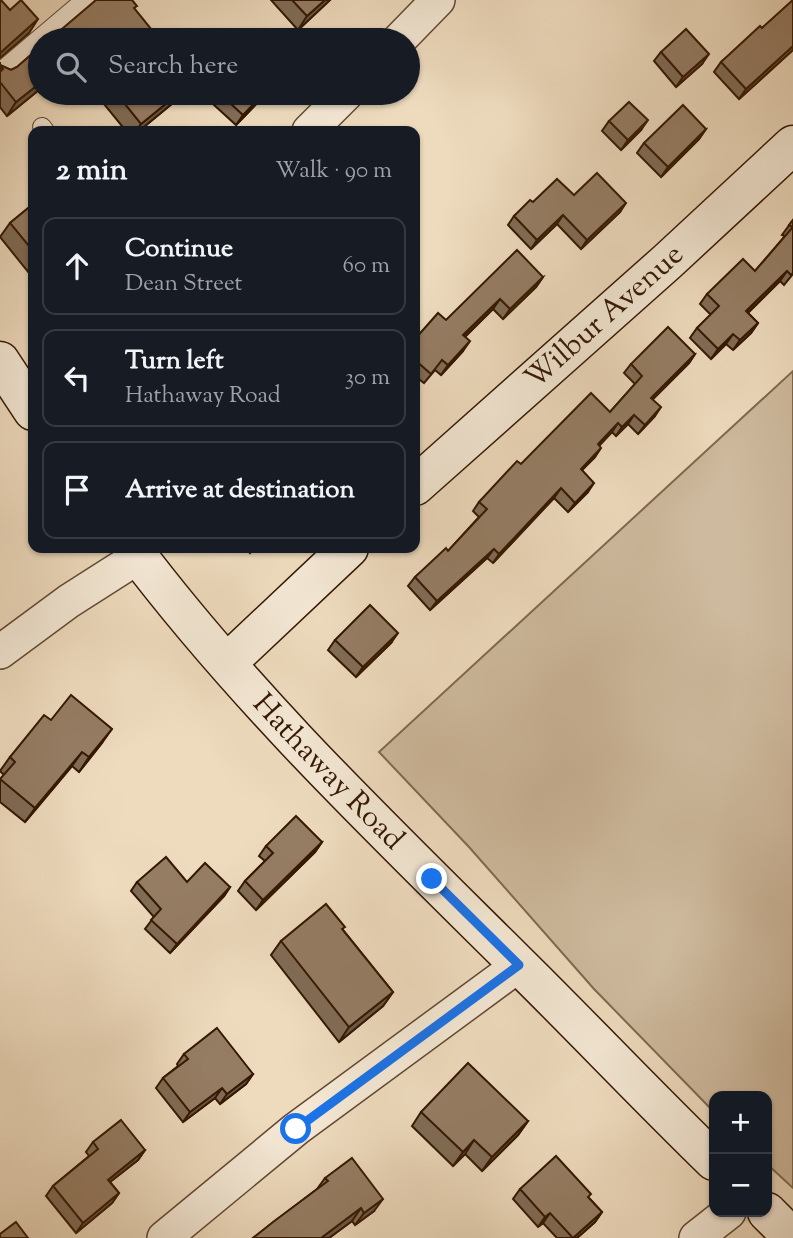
<!DOCTYPE html>
<meta charset="utf-8">
<style>
:root{--surface:#171b24;--page:#242831;--text:#f1f3f6;--muted:#9ea1a6;--line:#363941}
body{margin:0;font-family:"Sorts Mill Goudy",serif;background:var(--page);color:var(--text)}
.controls{position:absolute;right:21px;bottom:21px;display:grid;overflow:hidden;border-radius:14px;box-shadow:0 2px 5px #0004}
.controls button{width:63px;height:63px;display:grid;place-items:center;padding:0;border:0;border-bottom:2px solid var(--line);background:var(--surface);color:var(--text);font:35px sans-serif}
.stop{position:absolute;width:21px;height:21px;margin:-16px;border:5px solid #1a73e8;border-radius:50%;background:#fff}
.stop.end{background:#1a73e8;border-color:#fff;box-shadow:0 2px 7px #0008}
.list{margin:0;padding:0;list-style:none}
h2{display:flex;justify-content:space-between;align-items:center;height:91px;margin:0;padding:0 28px;font-size:30px}
h2 small{font-size:23px;font-weight:400;color:var(--muted)}
.list li{display:grid;grid-template-columns:46px 1fr auto;gap:21px;align-items:center;box-sizing:border-box;height:98px;margin:0 14px 14px;padding:0 14px;border:2px solid var(--line);border-radius:14px}
.list b{display:block;font-size:26px;white-space:nowrap}
.list p{margin:0;font-size:23px;white-space:nowrap;color:var(--muted)}
.list em{font-size:23px;font-style:normal;color:var(--muted)}
.icon{flex:none;width:38px;height:38px;fill:none;stroke:currentColor;stroke-width:2;stroke-linecap:round;stroke-linejoin:round}
.map{position:relative;flex:none;width:793px;height:1238px;overflow:hidden}
.search{position:absolute;background:var(--surface);box-shadow:0 2px 5px #0004;left:28px;top:28px;width:392px;height:77px;display:flex;align-items:center;gap:18px;box-sizing:border-box;padding:0 24px;border-radius:38px;color:var(--muted);font-size:26px}
.panel{position:absolute;background:var(--surface);box-shadow:0 2px 5px #0004;left:28px;top:126px;width:392px;height:427px;border-radius:14px}
.map>svg:first-child{display:block}
.green{fill:#ceba9e;stroke:#816850;stroke-width:2}
.lines{fill:none;stroke-linecap:round;stroke-linejoin:round}
.lane-casing{stroke:#624832;stroke-width:20}
.street-casing{stroke:#624832;stroke-width:36}
.secondary-casing{stroke:#341703;stroke-width:41}
.lane{stroke:#f4e8d5;stroke-width:18}
.street{stroke:#f4e8d5;stroke-width:33}
.secondary{stroke:#f4e8d5;stroke-width:38}
.wall{fill:#806c56;stroke:#341703;stroke-width:2}
.shaded-wall{fill:#685846;stroke:#341703;stroke-width:2}
.building{fill:#957d64;stroke:#341703;stroke-width:2}
.route{stroke:#1a73e8;stroke-width:9}
.labels{text-anchor:middle;dominant-baseline:central;stroke-width:5;stroke-linejoin:round;paint-order:stroke}
.street-label{font-size:30px;fill:#341703;stroke:#f4e8d5}
</style>
<div class="map">
<svg width="793" height="1238" viewBox="0 0 793 1238">
<rect width="100%" height="100%" fill="#eedbbe"/>
<filter id="stains"><feTurbulence type="fractalNoise" baseFrequency=".00286" numOctaves="4"/><feColorMatrix values="0 0 0 0 .2 0 0 0 0 .09 0 0 0 0 .02 0 0 0 .5 -.17"/></filter>
<radialGradient id="worn" r=".72"><stop offset=".6" stop-color="#630" stop-opacity="0"/><stop offset="1" stop-color="#630" stop-opacity=".3"/></radialGradient>
<!-- green -->
<path class="green" d="M 793,371 L 793,1188 L 767,1164 L 767,1096 L 714,1096 L 714,1112 L 594,989 L 469,847 L 379,752 Z"/>
<g class="lines">
<defs>
<g id="lane">
<path d="M 0,72 L 85,0"/>
<path d="M 42,127 L 45,131"/>
</g>
<g id="street">
<path d="M 399,40 L 438,0"/>
<path d="M 309,131 L 347,93"/>
<path d="M 0,652 L 69,601 L 138,557"/>
<path d="M 164,1238 L 296,1129 L 519,965"/>
<path d="M 696,1238 L 729,1212"/>
</g>
<g id="secondary">
<path d="M 0,361 L 33,411"/>
<path id="s1" d="M 415,486 L 668,261 L 793,145"/>
<path id="s2" d="M 132,548 C 245,698 383,830 516,962 C 583,1028 647,1096 714,1161"/>
<path d="M 227,663 L 349,548"/>
<path d="M 767,1212 L 793,1238"/>
</g>
</defs>
<!-- lane casing -->
<use href="#lane" class="lane-casing"/>
<!-- street casing -->
<use href="#street" class="street-casing"/>
<!-- secondary casing -->
<use href="#secondary" class="secondary-casing"/>
<!-- lane -->
<use href="#lane" class="lane"/>
<!-- street -->
<use href="#street" class="street"/>
<!-- secondary -->
<use href="#secondary" class="secondary"/>
</g>
<!-- wall -->
<g class="wall">
<path d="M 271,0 L 330,0 L 298,30 Z"/>
<path d="M 793,0 L 793,50 L 739,99 L 714,72 L 721,62 L 762,28 Z"/>
<path d="M 40,47 L 40,89 L 7,116 L 0,107 L 0,62 L 0,65 L 11,70 L 17,67 Z"/>
<path d="M 661,52 L 702,64 L 676,87 L 654,61 Z"/>
<path d="M 95,93 L 185,93 L 139,131 L 126,131 Z"/>
<path d="M 203,93 L 267,93 L 236,125 L 202,94 Z"/>
<path d="M 609,121 L 641,130 L 621,150 L 602,131 Z"/>
<path d="M 706,129 L 699,139 L 661,177 L 637,153 L 644,143 Z"/>
<path d="M 574,195 L 620,212 L 581,249 L 557,224 L 531,249 L 508,225 L 514,216 L 533,202 Z"/>
<path d="M 33,204 L 33,278 L 0,237 L 10,223 Z"/>
<path d="M 793,220 L 793,274 L 784,285 L 780,281 L 748,313 L 758,323 L 751,333 L 733,350 L 726,344 L 711,359 L 690,338 L 697,328 L 711,315 L 700,304 L 707,294 L 755,271 L 785,236 L 782,235 Z"/>
<path d="M 543,277 L 536,287 L 503,319 L 493,309 L 465,337 L 463,351 L 441,375 L 435,370 L 424,383 L 415,376 L 415,339 L 446,320 Z"/>
<path d="M 695,354 L 689,363 L 653,399 L 655,416 L 638,434 L 628,424 L 616,436 L 612,432 L 599,446 L 595,457 L 582,470 L 588,492 L 568,512 L 554,498 L 493,563 L 487,558 L 430,610 L 408,586 L 415,577 L 448,551 L 479,517 L 473,511 L 479,502 L 521,464 L 610,412 L 635,384 L 624,373 L 631,364 Z"/>
<path d="M 245,548 L 255,548 L 250,553 Z"/>
<path d="M 335,640 L 391,643 L 356,677 L 328,650 Z"/>
<path d="M 51,720 L 102,743 L 79,772 L 72,766 L 25,822 L 0,802 L 0,780 L 4,775 L 0,771 L 10,757 Z"/>
<path d="M 322,842 L 315,852 L 256,910 L 238,891 L 245,881 L 265,861 L 259,856 L 266,846 Z"/>
<path d="M 137,882 L 187,882 L 230,887 L 224,896 L 170,953 L 145,929 L 154,917 L 131,891 Z"/>
<path d="M 343,930 L 393,992 L 383,1006 L 339,1042 L 271,955 L 281,941 Z"/>
<path d="M 184,1054 L 253,1074 L 246,1084 L 220,1104 L 215,1098 L 183,1122 L 156,1088 L 163,1078 L 178,1066 L 177,1064 Z"/>
<path d="M 421,1112 L 528,1121 L 518,1135 L 482,1171 L 465,1154 L 453,1166 L 412,1126 Z"/>
<path d="M 93,1142 L 145,1150 L 138,1160 L 110,1182 L 119,1193 L 112,1203 L 76,1233 L 46,1196 L 53,1186 L 89,1156 L 86,1152 Z"/>
<path d="M 325,1178 L 374,1211 L 355,1225 L 352,1221 L 329,1238 L 253,1238 L 317,1189 Z"/>
<path d="M 520,1189 L 589,1198 L 602,1212 L 595,1222 L 577,1238 L 557,1238 L 543,1223 L 538,1227 L 513,1199 Z"/>
</g>
<!-- shaded-wall -->
<g class="shaded-wall">
<path d="M 325,0 L 330,0 L 298,30 L 307,16 Z"/>
<path d="M 38,19 L 29,33 L 0,58 L 0,53 Z"/>
<path d="M 793,46 L 793,50 L 739,99 L 746,89 Z"/>
<path d="M 709,54 L 702,64 L 676,87 L 683,77 Z"/>
<path d="M 40,83 L 40,89 L 7,116 L 16,102 Z"/>
<path d="M 179,93 L 185,93 L 139,131 L 136,131 L 141,124 Z"/>
<path d="M 264,93 L 267,93 L 236,125 L 243,115 Z"/>
<path d="M 648,120 L 641,130 L 621,150 L 628,140 Z"/>
<path d="M 706,129 L 699,139 L 661,177 L 668,167 Z"/>
<path d="M 626,203 L 620,212 L 581,249 L 587,240 Z"/>
<path d="M 563,215 L 557,224 L 531,249 L 537,240 Z"/>
<path d="M 787,271 L 780,281 L 739,321 L 746,311 Z"/>
<path d="M 543,277 L 536,287 L 503,319 L 510,309 Z"/>
<path d="M 500,299 L 493,309 L 456,345 L 463,335 Z"/>
<path d="M 758,323 L 751,333 L 733,350 L 740,340 Z"/>
<path d="M 733,334 L 726,344 L 711,359 L 718,349 Z"/>
<path d="M 470,341 L 463,351 L 441,375 L 448,365 Z"/>
<path d="M 695,354 L 689,363 L 645,407 L 651,398 Z"/>
<path d="M 661,407 L 655,416 L 638,434 L 645,425 Z"/>
<path d="M 634,415 L 628,424 L 616,436 L 622,427 Z"/>
<path d="M 618,423 L 612,432 L 591,453 L 598,444 Z"/>
<path d="M 601,448 L 595,457 L 574,478 L 581,469 Z"/>
<path d="M 594,483 L 588,492 L 568,512 L 575,503 Z"/>
<path d="M 561,488 L 554,498 L 493,563 L 499,554 Z"/>
<path d="M 494,549 L 487,558 L 430,610 L 437,601 Z"/>
<path d="M 398,633 L 391,643 L 356,677 L 363,667 Z"/>
<path d="M 112,729 L 102,743 L 79,772 L 89,757 Z"/>
<path d="M 82,752 L 72,766 L 25,822 L 35,808 Z"/>
<path d="M 322,842 L 315,852 L 256,910 L 263,900 Z"/>
<path d="M 230,887 L 224,896 L 170,953 L 177,944 Z"/>
<path d="M 393,992 L 383,1006 L 339,1042 L 349,1027 Z"/>
<path d="M 253,1074 L 246,1084 L 220,1104 L 227,1094 Z"/>
<path d="M 222,1088 L 215,1098 L 183,1122 L 190,1112 Z"/>
<path d="M 528,1121 L 518,1135 L 482,1171 L 492,1157 Z"/>
<path d="M 474,1140 L 465,1154 L 453,1166 L 463,1152 Z"/>
<path d="M 145,1150 L 138,1160 L 101,1189 L 108,1180 Z"/>
<path d="M 119,1193 L 112,1203 L 76,1233 L 83,1223 Z"/>
<path d="M 383,1199 L 374,1211 L 355,1225 L 364,1213 Z"/>
<path d="M 361,1208 L 352,1221 L 329,1238 L 321,1238 Z"/>
<path d="M 602,1212 L 595,1222 L 577,1238 L 573,1238 Z"/>
<path d="M 550,1213 L 543,1223 L 538,1227 L 545,1217 Z"/>
</g>
<!-- building -->
<g class="building">
<path d="M 1,0 L 10,10 L 21,0 L 38,19 L 0,53 L 0,1 Z"/>
<path d="M 96,0 L 132,0 L 137,6 L 134,8 L 160,40 L 49,40 Z"/>
<path d="M 292,0 L 325,0 L 307,16 Z"/>
<path d="M 793,0 L 793,46 L 746,89 L 721,62 L 760,26 L 762,28 Z"/>
<path d="M 686,29 L 709,54 L 683,77 L 661,52 Z"/>
<path d="M 40,47 L 40,83 L 16,102 L 0,82 L 0,72 L 3,69 L 0,66 L 0,62 L 0,65 L 11,70 L 17,67 Z"/>
<path d="M 116,93 L 179,93 L 141,124 Z"/>
<path d="M 219,93 L 264,93 L 243,115 Z"/>
<path d="M 629,102 L 648,120 L 628,140 L 609,121 Z"/>
<path d="M 683,105 L 706,129 L 668,167 L 644,143 Z"/>
<path d="M 597,173 L 626,203 L 587,240 L 563,215 L 537,240 L 514,216 L 530,200 L 533,202 L 557,179 L 574,195 Z"/>
<path d="M 33,204 L 33,251 L 10,223 Z"/>
<path d="M 793,220 L 793,273 L 791,275 L 787,271 L 746,311 L 758,323 L 740,340 L 733,334 L 718,349 L 697,328 L 719,306 L 707,294 L 743,259 L 755,271 L 793,227 L 789,225 Z"/>
<path d="M 517,250 L 543,277 L 510,309 L 500,299 L 463,335 L 470,341 L 448,365 L 442,360 L 431,374 L 415,360 L 415,339 L 438,313 L 446,320 Z"/>
<path d="M 668,327 L 695,354 L 651,398 L 661,407 L 645,425 L 634,415 L 622,427 L 618,423 L 598,444 L 601,448 L 581,469 L 594,483 L 575,503 L 561,488 L 499,554 L 494,549 L 437,601 L 415,577 L 446,548 L 448,551 L 487,509 L 479,502 L 517,461 L 521,464 L 591,393 L 610,412 L 642,376 L 631,364 Z"/>
<path d="M 370,605 L 398,633 L 363,667 L 335,640 Z"/>
<path d="M 71,695 L 112,729 L 89,757 L 82,752 L 35,808 L 0,779 L 15,762 L 10,757 L 44,715 L 51,720 Z"/>
<path d="M 296,816 L 322,842 L 263,900 L 245,881 L 273,853 L 266,846 Z"/>
<path d="M 166,857 L 187,882 L 205,863 L 230,887 L 177,944 L 151,920 L 161,909 L 137,882 Z"/>
<path d="M 326,904 L 345,927 L 342,929 L 393,992 L 349,1027 L 281,941 Z"/>
<path d="M 217,1028 L 253,1074 L 227,1094 L 222,1088 L 190,1112 L 163,1078 L 188,1059 L 184,1054 Z"/>
<path d="M 468,1063 L 528,1121 L 492,1157 L 474,1140 L 463,1152 L 421,1112 Z"/>
<path d="M 121,1120 L 145,1150 L 108,1180 L 119,1193 L 83,1223 L 53,1186 L 98,1149 L 93,1142 Z"/>
<path d="M 556,1156 L 591,1194 L 588,1197 L 602,1212 L 573,1238 L 550,1213 L 545,1217 L 520,1189 Z"/>
<path d="M 352,1158 L 383,1199 L 364,1213 L 361,1208 L 321,1238 L 253,1238 L 273,1222 L 328,1181 L 325,1178 Z"/>
<path d="M 16,1222 L 28,1238 L 0,1238 L 0,1234 Z"/>
</g>
<g class="lines">
<!-- route -->
<path class="route" d="M 296,1129 L 519,965 L 432,879"/>
</g>
<g class="labels">
<!-- street labels -->
<g class="street-label">
<text stroke="none"><textPath href="#s1" startOffset="254">Wilbur Avenue</textPath></text>
<text stroke="none"><textPath href="#s2" startOffset="298">Hathaway Road</textPath></text>
</g>
</g>
<rect width="100%" height="100%" filter="url(#stains)"/>
<rect width="100%" height="100%" fill="url(#worn)"/>
</svg>
<div class="controls">
<button>+</button>
<button>−</button>
</div>
<div class="stop" style="left:296px;top:1129px"></div>
<div class="stop end" style="left:432px;top:879px"></div>
<div class="search"><svg class="icon" aria-label="search" viewBox="0 0 24 24"><circle cx="10" cy="10" r="6"/><path d="M15 15l6 6"/></svg>Search here</div>
<section class="panel">
<h2>2 min<small>Walk · 90 m</small></h2>
<ul class="list">
<li><svg class="icon" aria-label="ahead" viewBox="0 0 24 24"><path d="M12 20V5M6 11l6-6 6 6"/></svg><div><b>Continue</b><p>Dean Street</p></div><em>60 m</em></li>
<li><svg class="icon" aria-label="left" viewBox="0 0 24 24"><path d="M17 20v-9H6M10 6l-5 5 5 5"/></svg><div><b>Turn left</b><p>Hathaway Road</p></div><em>30 m</em></li>
<li><svg class="icon" aria-label="arrive" viewBox="0 0 24 24"><path d="M6 21V4h12l-3 4 3 4H6"/></svg><div><b>Arrive at destination</b></div></li>
</ul>
</section>
</div>
